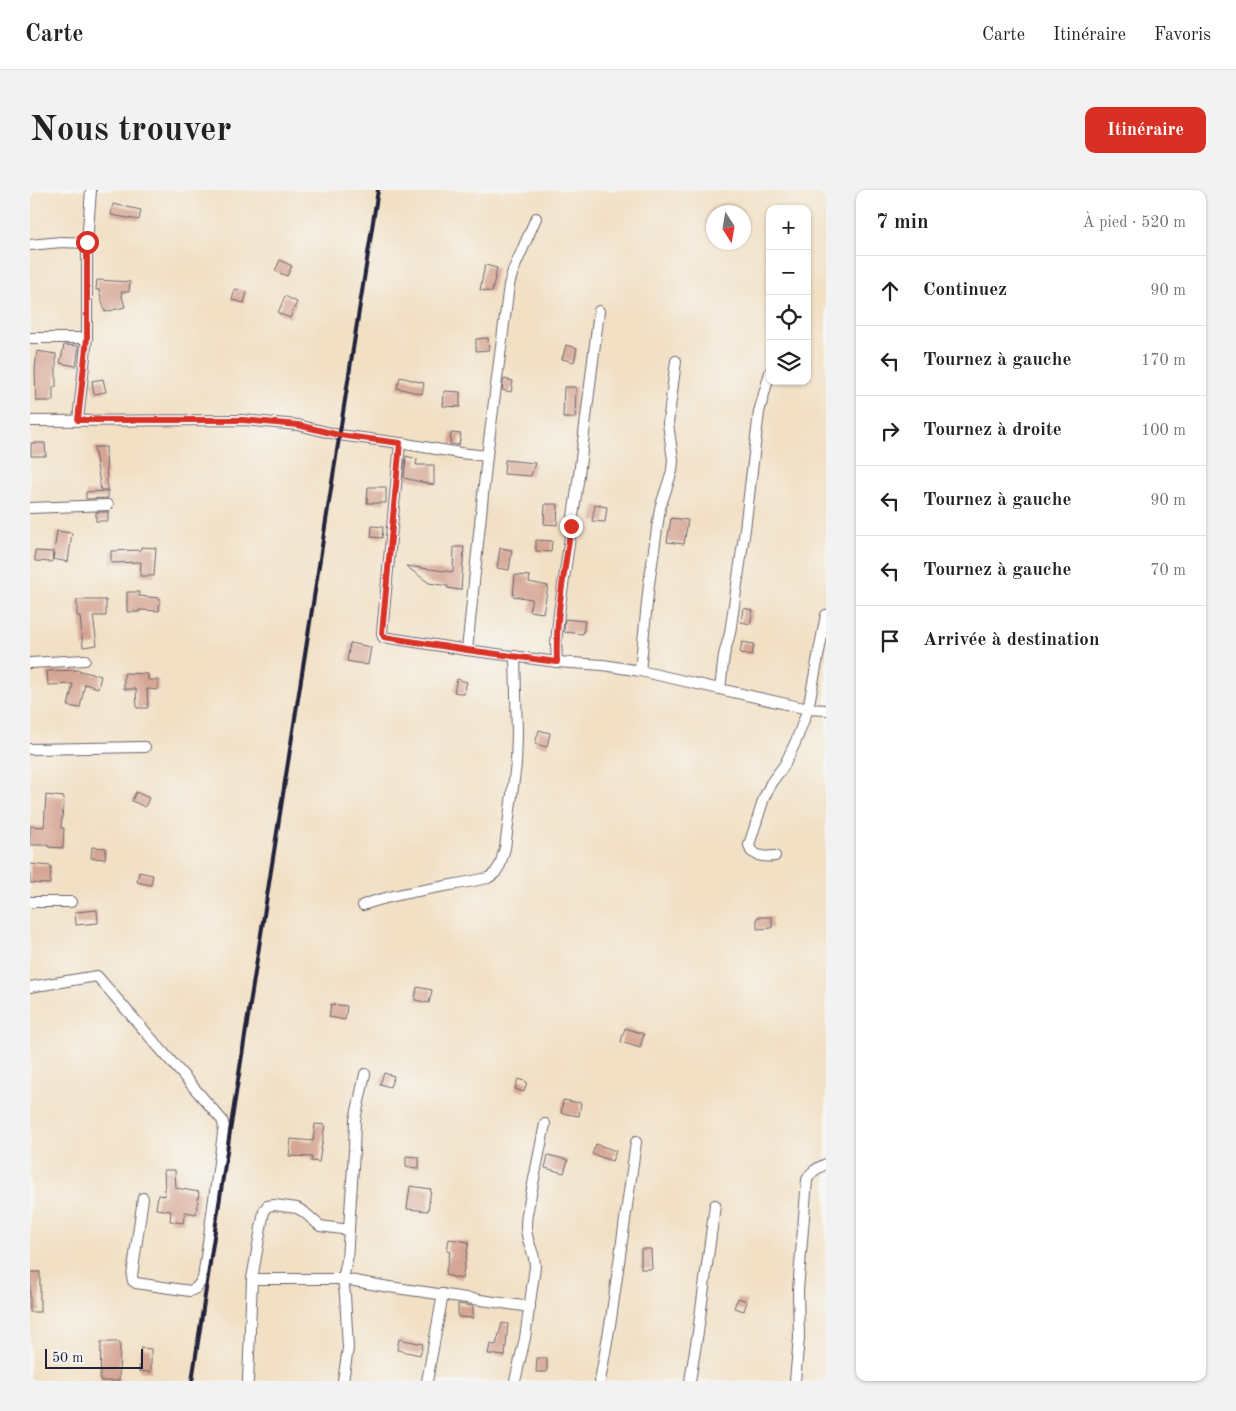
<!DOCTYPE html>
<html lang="fr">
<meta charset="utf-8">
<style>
:root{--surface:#fff;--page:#f2f2f2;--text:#222;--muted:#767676;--line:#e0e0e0;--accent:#d93025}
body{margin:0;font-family:"Old Standard TT",serif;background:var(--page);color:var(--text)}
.controls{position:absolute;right:15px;top:15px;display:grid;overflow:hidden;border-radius:10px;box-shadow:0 1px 4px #0004}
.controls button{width:45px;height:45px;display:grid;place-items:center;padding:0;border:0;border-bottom:1px solid var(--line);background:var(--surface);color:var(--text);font:25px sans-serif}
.compass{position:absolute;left:676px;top:15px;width:45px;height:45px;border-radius:50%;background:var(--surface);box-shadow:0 1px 4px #0004;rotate:169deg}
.scale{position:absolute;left:15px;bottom:12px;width:98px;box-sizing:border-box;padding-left:5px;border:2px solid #22223b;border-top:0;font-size:14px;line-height:18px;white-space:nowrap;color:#22223b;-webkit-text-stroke:4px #f6f6f2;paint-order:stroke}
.stop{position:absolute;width:15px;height:15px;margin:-11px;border:4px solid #d93025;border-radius:50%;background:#fff}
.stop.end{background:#d93025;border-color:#fff;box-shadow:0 1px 5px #0008}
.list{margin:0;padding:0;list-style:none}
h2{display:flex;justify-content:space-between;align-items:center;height:65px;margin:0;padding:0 20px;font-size:21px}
h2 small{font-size:16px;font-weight:400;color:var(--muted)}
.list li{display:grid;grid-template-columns:32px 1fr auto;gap:15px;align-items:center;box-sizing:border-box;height:70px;padding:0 20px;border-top:1px solid var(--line)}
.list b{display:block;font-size:19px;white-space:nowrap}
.list em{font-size:16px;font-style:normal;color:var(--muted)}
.icon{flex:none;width:28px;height:28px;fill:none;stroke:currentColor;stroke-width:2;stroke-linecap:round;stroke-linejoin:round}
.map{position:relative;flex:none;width:796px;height:1191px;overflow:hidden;border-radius:10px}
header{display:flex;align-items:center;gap:30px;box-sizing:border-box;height:70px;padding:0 25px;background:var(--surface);border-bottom:1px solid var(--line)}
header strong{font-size:24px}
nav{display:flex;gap:28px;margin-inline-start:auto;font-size:18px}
.intro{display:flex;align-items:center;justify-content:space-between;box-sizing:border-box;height:120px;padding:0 30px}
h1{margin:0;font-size:35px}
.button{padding:12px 22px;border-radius:10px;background:var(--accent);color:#fff;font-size:18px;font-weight:700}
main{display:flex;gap:30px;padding:0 30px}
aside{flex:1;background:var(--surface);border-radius:10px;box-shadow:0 1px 4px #0004}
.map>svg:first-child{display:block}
.building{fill:#d6a694}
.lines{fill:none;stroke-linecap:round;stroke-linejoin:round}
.minor-casing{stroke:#6b646b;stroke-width:12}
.minor{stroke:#fff;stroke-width:10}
.rail{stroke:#22223b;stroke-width:4}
.route{stroke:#d93025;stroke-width:6}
</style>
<header>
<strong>Carte</strong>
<nav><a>Carte</a><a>Itinéraire</a><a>Favoris</a></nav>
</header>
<div class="intro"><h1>Nous trouver</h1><a class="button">Itinéraire</a></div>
<main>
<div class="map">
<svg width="796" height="1191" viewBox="0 0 796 1191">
<rect width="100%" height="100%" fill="#f6f6f2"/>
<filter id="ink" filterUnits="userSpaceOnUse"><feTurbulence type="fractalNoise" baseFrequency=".02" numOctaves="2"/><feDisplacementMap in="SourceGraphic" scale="10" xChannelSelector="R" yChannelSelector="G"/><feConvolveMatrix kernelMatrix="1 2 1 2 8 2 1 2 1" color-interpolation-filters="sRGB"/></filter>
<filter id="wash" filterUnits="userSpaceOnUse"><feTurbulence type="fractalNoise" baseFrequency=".0096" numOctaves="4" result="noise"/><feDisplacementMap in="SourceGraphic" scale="20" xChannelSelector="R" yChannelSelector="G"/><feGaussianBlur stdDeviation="1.12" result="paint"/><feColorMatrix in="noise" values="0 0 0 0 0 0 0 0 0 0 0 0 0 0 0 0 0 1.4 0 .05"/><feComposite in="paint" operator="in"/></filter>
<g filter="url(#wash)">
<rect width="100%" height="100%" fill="#f2e0c5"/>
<g id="blocks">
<!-- building -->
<g class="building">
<path d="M 83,14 L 111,20 L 109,30 L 81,25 Z"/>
<path d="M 250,70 L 262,76 L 257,86 L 245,81 Z"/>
<path d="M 455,75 L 467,78 L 462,102 L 450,100 Z"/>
<path d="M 67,90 L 100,92 L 99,102 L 91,102 L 95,117 L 75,122 L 69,100 L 66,100 Z"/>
<path d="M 205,99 L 217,102 L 214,113 L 202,110 Z"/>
<path d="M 255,106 L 267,112 L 260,128 L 248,123 Z"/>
<path d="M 458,148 L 459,160 L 446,161 L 446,149 Z"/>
<path d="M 34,155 L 49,156 L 46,176 L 30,173 Z"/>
<path d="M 536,155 L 547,158 L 544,172 L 532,169 Z"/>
<path d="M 7,161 L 26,164 L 26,197 L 23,197 L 23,211 L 6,211 L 5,179 Z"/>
<path d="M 370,187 L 394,193 L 392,204 L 367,198 Z"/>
<path d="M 73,189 L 76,202 L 64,204 L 62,191 Z"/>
<path d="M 474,189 L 483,191 L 481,202 L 472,200 Z"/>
<path d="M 534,197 L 546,197 L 545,228 L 533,228 Z"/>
<path d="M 414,201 L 430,202 L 430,217 L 413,216 Z"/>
<path d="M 421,243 L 431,244 L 429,255 L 420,254 Z"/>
<path d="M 1,253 L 15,253 L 16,266 L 1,266 Z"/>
<path d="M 64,257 L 76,257 L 77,300 L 71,300 Z"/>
<path d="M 376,266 L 387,269 L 386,275 L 404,275 L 404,295 L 374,288 Z"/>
<path d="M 475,270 L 505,273 L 501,286 L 474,284 Z"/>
<path d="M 338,297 L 356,297 L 356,313 L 337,313 Z"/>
<path d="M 78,301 L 78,308 L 56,309 L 56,302 Z"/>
<path d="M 515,314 L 528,314 L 527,335 L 514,334 Z"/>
<path d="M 565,315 L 577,317 L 575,332 L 562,331 Z"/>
<rect x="66" y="322" width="12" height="9"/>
<path d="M 641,328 L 658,330 L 654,354 L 637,352 Z"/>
<path d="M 342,336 L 353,337 L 352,348 L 341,347 Z"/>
<path d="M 27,341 L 42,343 L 38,372 L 23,369 Z"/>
<path d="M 506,350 L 522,351 L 521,362 L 506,361 Z"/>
<path d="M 111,357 L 126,358 L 124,386 L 110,386 L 111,372 L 81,373 L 81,361 L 111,360 Z"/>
<path d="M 424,357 L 434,357 L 431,400 L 417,398 L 418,396 L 399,393 L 376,376 L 423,382 Z"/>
<path d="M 470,358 L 482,360 L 479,380 L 467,378 Z"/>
<path d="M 5,361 L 23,362 L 22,372 L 5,371 Z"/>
<path d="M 485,385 L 500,386 L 499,392 L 518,396 L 513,423 L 499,421 L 502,409 L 483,406 Z"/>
<path d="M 97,402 L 109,402 L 109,406 L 130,408 L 129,421 L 109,420 L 109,422 L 97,422 Z"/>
<path d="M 47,410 L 76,410 L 76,426 L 63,426 L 67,455 L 53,457 L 50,426 L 47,426 Z"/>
<path d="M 713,418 L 723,420 L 720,434 L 711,432 Z"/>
<path d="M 535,429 L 555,431 L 553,444 L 534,442 Z"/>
<path d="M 712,452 L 724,454 L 722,465 L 710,463 Z"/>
<path d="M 320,453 L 341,457 L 338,475 L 317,471 Z"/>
<path d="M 50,480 L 50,481 L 71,486 L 68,498 L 55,494 L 50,518 L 38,516 L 43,494 L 18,495 L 17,481 Z"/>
<path d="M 94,483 L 118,484 L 118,490 L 128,490 L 128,500 L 117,499 L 118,518 L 107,518 L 106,499 L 94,499 Z"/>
<path d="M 427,489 L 437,492 L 434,504 L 424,502 Z"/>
<path d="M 509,540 L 520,543 L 517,557 L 505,554 Z"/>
<path d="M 106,602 L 119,608 L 115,617 L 102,611 Z"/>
<path d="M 16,605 L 34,607 L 31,638 L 34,638 L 33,658 L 18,657 L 18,655 L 0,655 L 0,636 L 14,637 Z"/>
<path d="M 62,657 L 76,658 L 75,669 L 61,668 Z"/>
<path d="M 0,674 L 21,676 L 20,694 L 0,693 Z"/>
<path d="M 109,682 L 123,685 L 121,695 L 107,692 Z"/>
<path d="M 67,720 L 68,733 L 46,735 L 45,722 Z"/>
<path d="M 727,727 L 742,727 L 742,738 L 727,739 Z"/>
<path d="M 387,797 L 402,800 L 399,813 L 385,810 Z"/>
<path d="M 301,814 L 317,816 L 315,830 L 299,827 Z"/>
<path d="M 595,838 L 614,844 L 610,858 L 591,852 Z"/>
<path d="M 354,883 L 364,886 L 360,897 L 350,894 Z"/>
<path d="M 488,889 L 497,892 L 494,902 L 485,899 Z"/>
<path d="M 533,910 L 551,913 L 549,926 L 531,923 Z"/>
<path d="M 285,934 L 295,935 L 289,972 L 281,971 L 282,967 L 259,966 L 261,949 L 283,951 Z"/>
<path d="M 566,954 L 586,961 L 582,971 L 562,964 Z"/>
<path d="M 518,965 L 538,970 L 534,983 L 515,978 Z"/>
<path d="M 376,966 L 389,967 L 389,978 L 376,977 Z"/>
<path d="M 134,980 L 145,980 L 146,998 L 169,1002 L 166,1024 L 155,1022 L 153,1033 L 140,1031 L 141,1021 L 126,1019 L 128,1005 L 135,1006 Z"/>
<path d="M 380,996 L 401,999 L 398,1021 L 377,1019 Z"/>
<path d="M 419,1049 L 439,1052 L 432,1089 L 415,1085 L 420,1062 L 417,1061 Z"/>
<path d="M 611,1059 L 621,1059 L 622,1079 L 611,1079 Z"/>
<rect x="0" y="1082" width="10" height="40"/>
<path d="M 708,1108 L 717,1111 L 714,1121 L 704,1118 Z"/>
<path d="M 428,1114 L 443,1116 L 443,1128 L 428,1127 Z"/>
<path d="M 472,1133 L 478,1134 L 475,1166 L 458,1164 L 460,1154 L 466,1155 Z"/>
<path d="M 369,1149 L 393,1154 L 390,1165 L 367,1160 Z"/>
<path d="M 71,1152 L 90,1152 L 89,1191 L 70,1191 Z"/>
<path d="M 111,1158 L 121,1159 L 121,1182 L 109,1181 Z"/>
<path d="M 507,1168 L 517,1168 L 517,1182 L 506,1182 Z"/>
</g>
</g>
</g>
<g filter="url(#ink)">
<use href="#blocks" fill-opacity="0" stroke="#6b646b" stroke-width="1"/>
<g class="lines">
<defs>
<g id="minor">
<path d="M 0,55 L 31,52 L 57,53"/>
<path d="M 0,148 L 57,148"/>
<path d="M 48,230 L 57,148 L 57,53 L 61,0"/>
<path d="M 0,231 L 213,230 L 268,235 L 309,245 L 370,253 L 430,263 L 457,266"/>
<path d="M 370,253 L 352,443 L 353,447 L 437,460 L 527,472 L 573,475 L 610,481 L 778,519 L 796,520"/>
<path d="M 0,318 L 78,315"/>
<path d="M 437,460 L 457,266 L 479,95 L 483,81 L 506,28"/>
<path d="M 527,472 L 526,453 L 529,423 L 549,285 L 569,121"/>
<path d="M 0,473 L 55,470"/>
<path d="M 610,481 L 619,394 L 630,318 L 642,281 L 643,270 L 638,233 L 646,171"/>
<path d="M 690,499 L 694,465 L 700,443 L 715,339 L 729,222 L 740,182"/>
<path d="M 0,559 L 115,557"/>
<path d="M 745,666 C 736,667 729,667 721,661 L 719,655 L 734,608 L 741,593 L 755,574 L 766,551 L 778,519 L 796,425"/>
<path d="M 0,712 L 41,712"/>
<path d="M 333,715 C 373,701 416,697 458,688 L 465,683 L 470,675 L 475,658 L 481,612 L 486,574 L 487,544 L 485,466"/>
<path d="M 0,797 L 67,786 L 192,930 L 194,936 L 173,1089 L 166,1098 L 160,1101 L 106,1093 L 103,1091 L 102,1086 L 113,1008"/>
<path d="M 222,1089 L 313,1089 L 359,1097 L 500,1117"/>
<path d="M 218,1191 L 222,1089 L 234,1021 L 237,1016 L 244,1015 L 267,1018 L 274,1022 L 290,1036 L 319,1040"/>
<path d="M 313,1191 L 318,1158 L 315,1105 L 313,1089 L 317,1070 L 324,961 L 325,930 L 335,884"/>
<path d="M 397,1191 L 413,1104"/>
<path d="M 485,1191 L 495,1148 L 505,1077 C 505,1062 499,1058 497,1045 C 495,1038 496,1031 497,1024 L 515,934"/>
<path d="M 570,1191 L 581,1129 L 606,952"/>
<path d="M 660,1191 L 668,1142 L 685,1015"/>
<path d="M 765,1191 L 769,1148 L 768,1100 L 777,990 C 781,981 788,978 796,974"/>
</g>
</defs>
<!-- minor casing -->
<use href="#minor" class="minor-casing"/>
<!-- minor -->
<use href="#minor" class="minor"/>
<!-- rail -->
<path class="rail" d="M 162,1191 L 201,935 L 348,0"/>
</g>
</g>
<g class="lines" filter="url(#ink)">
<!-- route -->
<path class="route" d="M 57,52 L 57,148 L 48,230 L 213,230 L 268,235 L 309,245 L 370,253 L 352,443 L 354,447 L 437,460 L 527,472 C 525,426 535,381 541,336"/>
</g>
</svg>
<div class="controls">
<button>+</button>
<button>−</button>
<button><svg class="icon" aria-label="locate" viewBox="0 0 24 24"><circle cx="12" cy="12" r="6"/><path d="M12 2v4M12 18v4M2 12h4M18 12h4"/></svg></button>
<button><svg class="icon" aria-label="layers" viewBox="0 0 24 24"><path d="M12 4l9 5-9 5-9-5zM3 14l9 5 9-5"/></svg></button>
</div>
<svg class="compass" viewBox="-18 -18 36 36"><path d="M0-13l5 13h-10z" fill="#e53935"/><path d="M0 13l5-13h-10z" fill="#767676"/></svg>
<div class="scale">50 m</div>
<div class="stop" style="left:57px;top:52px"></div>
<div class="stop end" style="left:541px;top:336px"></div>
</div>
<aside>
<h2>7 min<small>À pied · 520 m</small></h2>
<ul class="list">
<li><svg class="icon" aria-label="ahead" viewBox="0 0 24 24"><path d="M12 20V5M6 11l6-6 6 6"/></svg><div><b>Continuez</b></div><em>90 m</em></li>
<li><svg class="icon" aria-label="left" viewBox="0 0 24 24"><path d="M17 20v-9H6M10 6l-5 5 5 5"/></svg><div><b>Tournez à gauche</b></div><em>170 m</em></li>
<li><svg class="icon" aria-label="right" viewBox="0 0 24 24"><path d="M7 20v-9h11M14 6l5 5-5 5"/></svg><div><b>Tournez à droite</b></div><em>100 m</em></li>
<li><svg class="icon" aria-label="left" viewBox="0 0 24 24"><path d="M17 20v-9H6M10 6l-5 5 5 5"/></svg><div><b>Tournez à gauche</b></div><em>90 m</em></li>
<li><svg class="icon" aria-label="left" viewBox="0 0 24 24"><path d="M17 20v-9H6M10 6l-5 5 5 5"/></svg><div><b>Tournez à gauche</b></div><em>70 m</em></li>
<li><svg class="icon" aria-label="arrive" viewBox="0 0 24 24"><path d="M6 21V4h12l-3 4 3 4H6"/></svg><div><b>Arrivée à destination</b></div></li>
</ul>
</aside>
</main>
